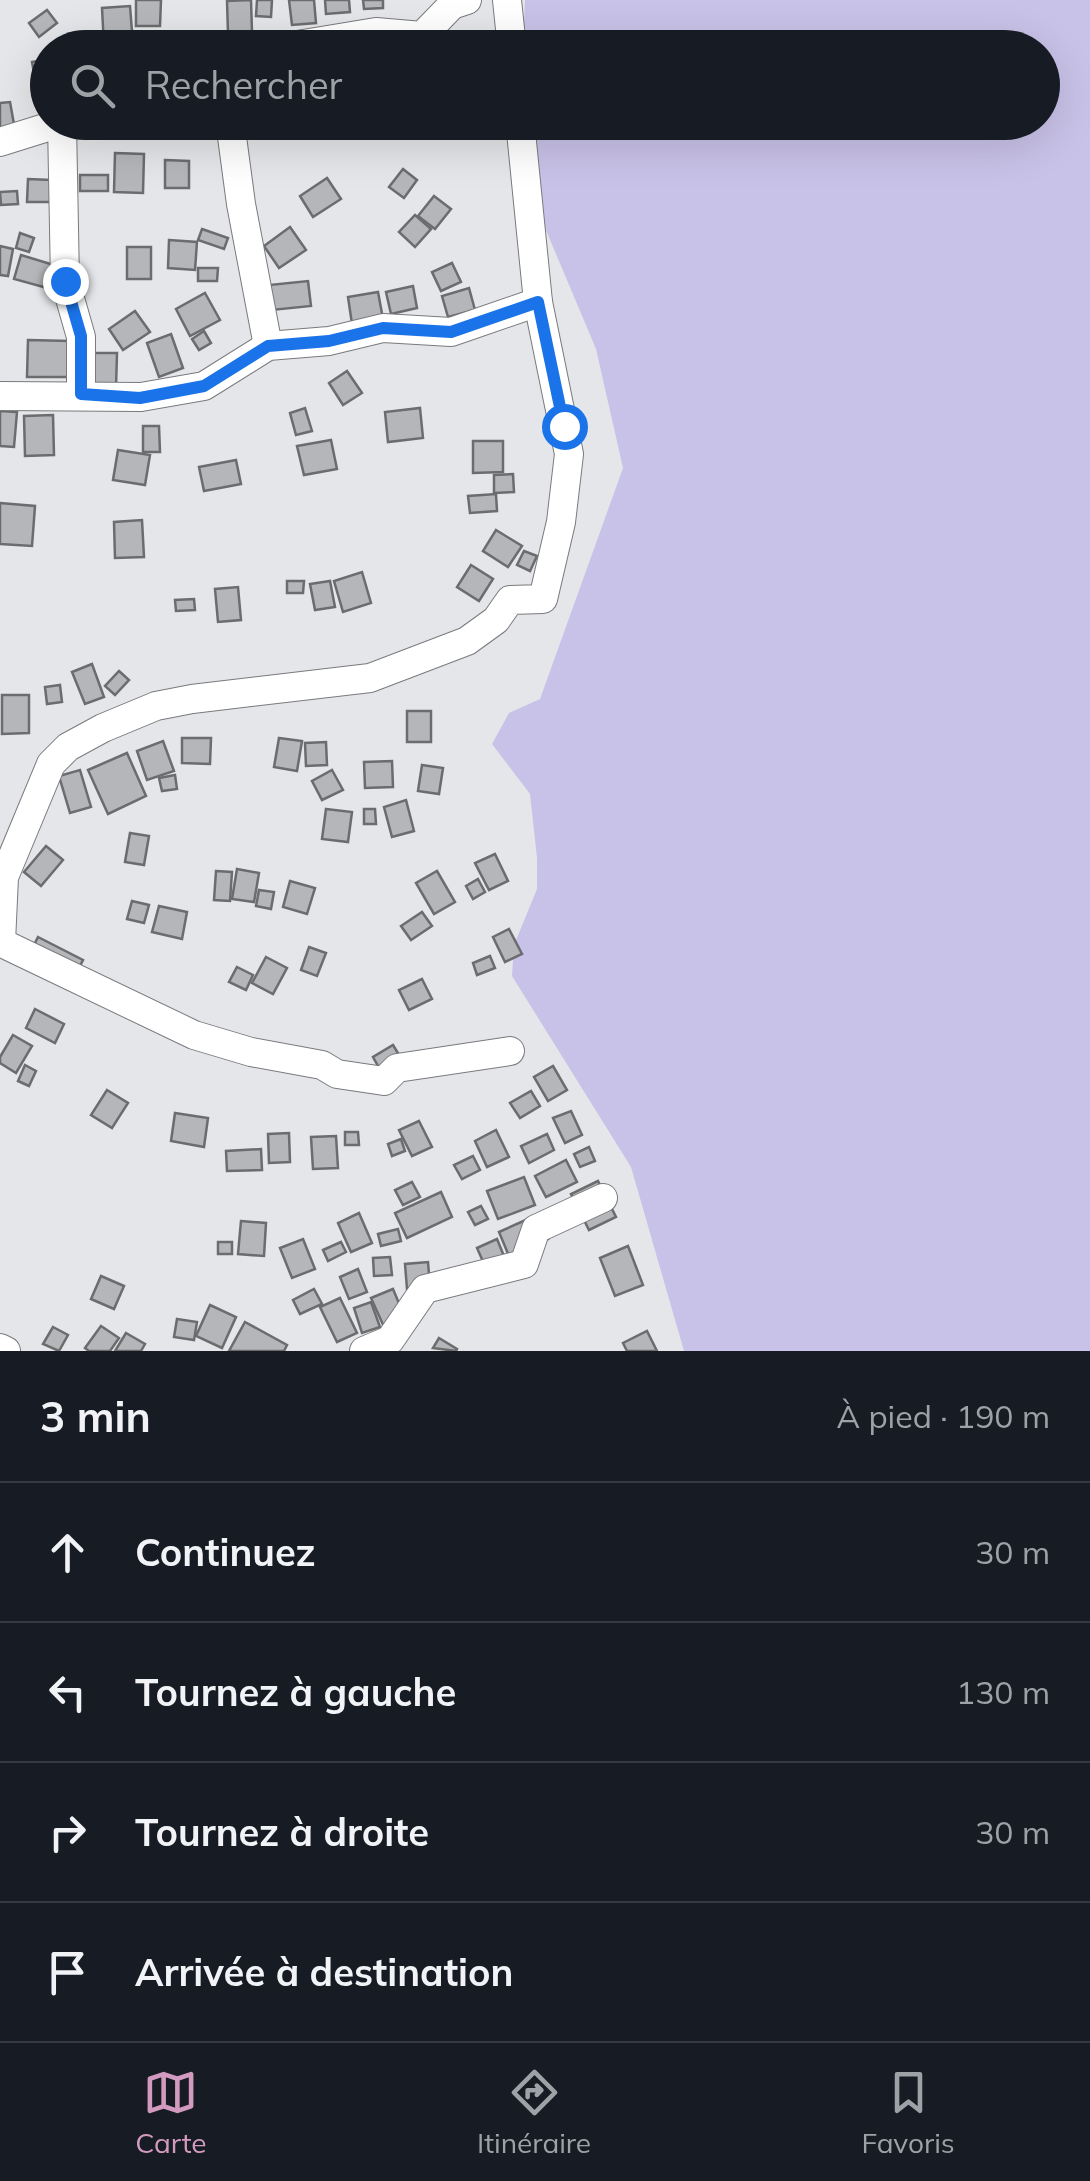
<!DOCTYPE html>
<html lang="fr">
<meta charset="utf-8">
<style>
:root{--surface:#171b24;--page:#20242c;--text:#f1f3f6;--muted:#9ea1a6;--line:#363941;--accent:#d39abf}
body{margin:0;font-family:Mulish,sans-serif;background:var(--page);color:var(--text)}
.stop{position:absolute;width:30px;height:30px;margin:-22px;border:8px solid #1a73e8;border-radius:50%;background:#fff}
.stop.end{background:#1a73e8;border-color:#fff;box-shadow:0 2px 10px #0008}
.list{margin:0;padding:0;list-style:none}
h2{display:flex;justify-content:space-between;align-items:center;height:130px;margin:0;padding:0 40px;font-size:42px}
h2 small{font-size:32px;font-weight:400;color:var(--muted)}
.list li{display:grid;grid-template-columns:65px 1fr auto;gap:30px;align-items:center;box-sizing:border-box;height:140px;padding:0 40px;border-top:2px solid var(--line)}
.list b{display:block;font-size:38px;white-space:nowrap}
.list em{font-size:32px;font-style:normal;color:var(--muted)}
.icon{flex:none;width:55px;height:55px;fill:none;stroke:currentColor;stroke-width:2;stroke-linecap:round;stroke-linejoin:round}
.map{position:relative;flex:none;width:1090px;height:1351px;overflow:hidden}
.search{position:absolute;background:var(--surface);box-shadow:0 10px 40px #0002;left:30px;right:30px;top:30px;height:110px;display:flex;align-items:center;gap:25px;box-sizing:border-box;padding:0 35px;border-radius:55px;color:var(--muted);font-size:38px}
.sheet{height:690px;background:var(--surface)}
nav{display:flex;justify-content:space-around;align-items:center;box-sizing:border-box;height:140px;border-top:2px solid var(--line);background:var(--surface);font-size:28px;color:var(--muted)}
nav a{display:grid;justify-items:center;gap:5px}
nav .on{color:var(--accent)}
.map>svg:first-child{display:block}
.green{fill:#c9c2e8}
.building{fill:#b5b6b9;stroke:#6b6c6e;stroke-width:2.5}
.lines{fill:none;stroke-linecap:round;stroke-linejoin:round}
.minor-casing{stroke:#797a7d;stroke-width:30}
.minor{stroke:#fff;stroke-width:28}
.route{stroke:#1a73e8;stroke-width:12}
</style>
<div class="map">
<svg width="1090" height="1351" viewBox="0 0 1090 1351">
<rect width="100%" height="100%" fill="#e4e6e9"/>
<!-- green -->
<path class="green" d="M 525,0 L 1090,0 L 1090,1351 L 684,1351 L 631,1167 L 512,976 L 514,945 L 537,889 L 537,858 L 530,794 L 492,744 L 509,713 L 540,699 L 623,468 L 596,349 L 535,204 L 523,123 L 1042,122 L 1042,48 L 523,47 Z"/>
<!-- building -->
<g class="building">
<path d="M 136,0 L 161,0 L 160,26 L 136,26 Z"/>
<path d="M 251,0 L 252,32 L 228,33 L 227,1 Z"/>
<path d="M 257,0 L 272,0 L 271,17 L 256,16 Z"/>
<path d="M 289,0 L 314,0 L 316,23 L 292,25 Z"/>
<path d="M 325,0 L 349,0 L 350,12 L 326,14 Z"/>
<path d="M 363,0 L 383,0 L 383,8 L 364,9 Z"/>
<path d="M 130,6 L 133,44 L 104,46 L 102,8 Z"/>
<path d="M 47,10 L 57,23 L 39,37 L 29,23 Z"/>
<path d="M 193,36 L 194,48 L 166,48 L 166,37 Z"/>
<path d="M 48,59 L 48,98 L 39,100 L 32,62 Z"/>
<path d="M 10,102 L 15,130 L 0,132 L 0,103 Z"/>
<path d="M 115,153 L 144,154 L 143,193 L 114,192 Z"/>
<path d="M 165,160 L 189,161 L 189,188 L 165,188 Z"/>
<path d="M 403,169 L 417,180 L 404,198 L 389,187 Z"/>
<rect x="80" y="175" width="28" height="16"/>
<path d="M 327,178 L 341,199 L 313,217 L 300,196 Z"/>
<path d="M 28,179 L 51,180 L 51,202 L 27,202 Z"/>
<path d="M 17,191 L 18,204 L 1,205 L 0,192 Z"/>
<path d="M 434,196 L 451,209 L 435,229 L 418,216 Z"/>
<path d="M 415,215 L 431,229 L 415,247 L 399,232 Z"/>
<path d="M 290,227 L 306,250 L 279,268 L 264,246 Z"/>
<path d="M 202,229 L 228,238 L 224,249 L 198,240 Z"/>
<path d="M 20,233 L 34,238 L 29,252 L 16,248 Z"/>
<path d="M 169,240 L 197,242 L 195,270 L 168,268 Z"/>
<path d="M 0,246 L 13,249 L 8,276 L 0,275 Z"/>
<rect x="127" y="247" width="24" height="32"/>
<path d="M 21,255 L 54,265 L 47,288 L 14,279 Z"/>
<path d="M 452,263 L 461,282 L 441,291 L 432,272 Z"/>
<path d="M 198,268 L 218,268 L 217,281 L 198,281 Z"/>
<path d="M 308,281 L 311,306 L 272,310 L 269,285 Z"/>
<path d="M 413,286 L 417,308 L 391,314 L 386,292 Z"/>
<path d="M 469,288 L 475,310 L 448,317 L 442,296 Z"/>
<path d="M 378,292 L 383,319 L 352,324 L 348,297 Z"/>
<path d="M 205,293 L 220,320 L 190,336 L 176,309 Z"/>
<path d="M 135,311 L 150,332 L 123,350 L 109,329 Z"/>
<path d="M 204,331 L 211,343 L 199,350 L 192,339 Z"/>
<path d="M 171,334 L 183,368 L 159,377 L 147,343 Z"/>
<path d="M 28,340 L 70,341 L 69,377 L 27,377 Z"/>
<path d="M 89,353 L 117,353 L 116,388 L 89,388 Z"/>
<path d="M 347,371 L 362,393 L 343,405 L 329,383 Z"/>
<path d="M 305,408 L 312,431 L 296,435 L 290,413 Z"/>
<path d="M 420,408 L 423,438 L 388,442 L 385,412 Z"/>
<path d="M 0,411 L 17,412 L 14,447 L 0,446 Z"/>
<path d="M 53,415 L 54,455 L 25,456 L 24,416 Z"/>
<path d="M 143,426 L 159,426 L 160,452 L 143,452 Z"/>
<path d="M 331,440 L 337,469 L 304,475 L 297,446 Z"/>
<path d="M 473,441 L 503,441 L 503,472 L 473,473 Z"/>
<path d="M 118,450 L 150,455 L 145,485 L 113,480 Z"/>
<path d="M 236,460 L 241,484 L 204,491 L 199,467 Z"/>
<path d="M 513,474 L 514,492 L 494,493 L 494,475 Z"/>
<path d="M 496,494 L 497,511 L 470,513 L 468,496 Z"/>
<path d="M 0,503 L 35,506 L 32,546 L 0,544 Z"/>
<path d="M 142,520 L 144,557 L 115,558 L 114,522 Z"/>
<path d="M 496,530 L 522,546 L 508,567 L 483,551 Z"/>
<path d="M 524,551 L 537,556 L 530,571 L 517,565 Z"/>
<path d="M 471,565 L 493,579 L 479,601 L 457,587 Z"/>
<path d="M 362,572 L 371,603 L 343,612 L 334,581 Z"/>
<path d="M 287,581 L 304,581 L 303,593 L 287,593 Z"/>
<path d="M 330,581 L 335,607 L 315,610 L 310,584 Z"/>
<path d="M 238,587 L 241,620 L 218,622 L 215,589 Z"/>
<path d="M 194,599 L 195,610 L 176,611 L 175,600 Z"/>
<path d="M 92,664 L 104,697 L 85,704 L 72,672 Z"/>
<path d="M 119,671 L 129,680 L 115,695 L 105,686 Z"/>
<path d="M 60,685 L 62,702 L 47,704 L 45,687 Z"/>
<path d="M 2,695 L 29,695 L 29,733 L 2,734 Z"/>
<rect x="407" y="711" width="24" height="31"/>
<path d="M 182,738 L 211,738 L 210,764 L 182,763 Z"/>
<path d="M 279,738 L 302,741 L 297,771 L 274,767 Z"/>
<path d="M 163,741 L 174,771 L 147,780 L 137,751 Z"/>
<path d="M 326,742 L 327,765 L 306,766 L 305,743 Z"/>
<path d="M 127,753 L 146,796 L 108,814 L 88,770 Z"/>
<path d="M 392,761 L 393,787 L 365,788 L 364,762 Z"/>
<path d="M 422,765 L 443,768 L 439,794 L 418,791 Z"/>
<path d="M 80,770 L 91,807 L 70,813 L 59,776 Z"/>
<path d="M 332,770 L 343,790 L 322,800 L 312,781 Z"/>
<path d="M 175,775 L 177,789 L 162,791 L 159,778 Z"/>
<path d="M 406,800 L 414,831 L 392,837 L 384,807 Z"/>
<path d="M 326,809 L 352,812 L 348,842 L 322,839 Z"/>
<path d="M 364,809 L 375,809 L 376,824 L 364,824 Z"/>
<path d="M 130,833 L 149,836 L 144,865 L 125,862 Z"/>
<path d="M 46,846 L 63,860 L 41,886 L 24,872 Z"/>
<path d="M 495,854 L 508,881 L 489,890 L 475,863 Z"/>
<path d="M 237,869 L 259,873 L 254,902 L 232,899 Z"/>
<path d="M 216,871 L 232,872 L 230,901 L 214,900 Z"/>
<path d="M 437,871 L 455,902 L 434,914 L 416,883 Z"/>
<path d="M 478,879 L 485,892 L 473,899 L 466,886 Z"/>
<path d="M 290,881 L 315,888 L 307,914 L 283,907 Z"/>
<path d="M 259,890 L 274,892 L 271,909 L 256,906 Z"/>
<path d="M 132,901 L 149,905 L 144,923 L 127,919 Z"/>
<path d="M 159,906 L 187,912 L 182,939 L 152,932 Z"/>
<path d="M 422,912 L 432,926 L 411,940 L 401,926 Z"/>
<path d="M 509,929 L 522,954 L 505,962 L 493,937 Z"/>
<path d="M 38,937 L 83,960 L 70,986 L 25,963 Z"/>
<path d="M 309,947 L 326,953 L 317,976 L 301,970 Z"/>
<path d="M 490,956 L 495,968 L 477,975 L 473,963 Z"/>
<path d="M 266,957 L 287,968 L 273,994 L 252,983 Z"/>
<path d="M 237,967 L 253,975 L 246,990 L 229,982 Z"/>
<path d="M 422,979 L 432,999 L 409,1010 L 399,990 Z"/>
<path d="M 35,1009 L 64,1024 L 55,1043 L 26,1028 Z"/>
<path d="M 13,1035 L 32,1046 L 16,1073 L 0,1063 L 0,1057 Z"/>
<path d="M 393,1045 L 409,1071 L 388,1084 L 373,1057 Z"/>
<path d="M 25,1065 L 36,1071 L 29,1086 L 18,1081 Z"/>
<path d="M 553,1066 L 567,1090 L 548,1101 L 534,1077 Z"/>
<path d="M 107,1090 L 128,1103 L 112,1128 L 91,1115 Z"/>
<path d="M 531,1091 L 540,1106 L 520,1118 L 510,1103 Z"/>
<path d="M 571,1111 L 582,1135 L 565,1143 L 553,1118 Z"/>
<path d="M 175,1113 L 208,1118 L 204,1147 L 171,1141 Z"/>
<path d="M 419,1121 L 432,1147 L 412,1156 L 399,1130 Z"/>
<path d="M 496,1130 L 509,1157 L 487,1167 L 475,1141 Z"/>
<path d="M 345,1132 L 358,1132 L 359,1145 L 345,1145 Z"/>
<path d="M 289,1133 L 290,1162 L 269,1163 L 268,1134 Z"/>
<path d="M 547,1134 L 554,1150 L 529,1163 L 521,1146 Z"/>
<path d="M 336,1136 L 338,1168 L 313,1169 L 311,1137 Z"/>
<path d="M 401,1139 L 405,1151 L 392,1156 L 388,1144 Z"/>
<path d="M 589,1147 L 595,1161 L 580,1167 L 574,1154 Z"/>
<path d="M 261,1149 L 262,1170 L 227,1171 L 226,1151 Z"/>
<path d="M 473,1156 L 480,1170 L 462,1179 L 454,1165 Z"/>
<path d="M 566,1160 L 577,1182 L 546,1197 L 535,1176 Z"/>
<path d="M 524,1177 L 535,1205 L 498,1219 L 487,1191 Z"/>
<path d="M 598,1181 L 616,1217 L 589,1230 L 571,1194 Z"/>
<path d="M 412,1182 L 420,1197 L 403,1205 L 395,1190 Z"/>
<path d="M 441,1192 L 452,1217 L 407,1238 L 395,1213 Z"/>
<path d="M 481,1206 L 488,1219 L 475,1225 L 468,1212 Z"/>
<path d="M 359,1213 L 372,1243 L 351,1252 L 338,1223 Z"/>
<path d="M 537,1215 L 548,1239 L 509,1256 L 499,1232 Z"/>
<path d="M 241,1221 L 266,1223 L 264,1256 L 238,1254 Z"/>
<path d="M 398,1229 L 401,1241 L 381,1246 L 378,1234 Z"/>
<path d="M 303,1239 L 315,1269 L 292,1278 L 280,1248 Z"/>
<path d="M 497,1239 L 508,1266 L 489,1275 L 477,1248 Z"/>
<rect x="218" y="1242" width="14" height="12"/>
<path d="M 341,1242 L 346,1252 L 328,1261 L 323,1250 Z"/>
<path d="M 628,1246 L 643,1285 L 615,1296 L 600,1258 Z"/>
<path d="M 390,1257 L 392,1275 L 374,1276 L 373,1258 Z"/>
<path d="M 428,1262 L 430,1287 L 407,1289 L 405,1264 Z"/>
<path d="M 358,1269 L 367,1292 L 349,1299 L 340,1277 Z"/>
<path d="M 101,1276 L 124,1286 L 114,1309 L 91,1299 Z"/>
<path d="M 314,1289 L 322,1304 L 300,1314 L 293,1300 Z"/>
<path d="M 393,1289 L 406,1320 L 385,1329 L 371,1298 Z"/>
<path d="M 340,1298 L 357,1333 L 337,1342 L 320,1307 Z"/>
<path d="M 371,1302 L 380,1327 L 362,1333 L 354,1308 Z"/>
<path d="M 210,1305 L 236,1317 L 222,1348 L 196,1336 Z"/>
<path d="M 177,1319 L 197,1322 L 194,1340 L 174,1337 Z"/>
<path d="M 245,1322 L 287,1345 L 284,1351 L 229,1351 Z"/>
<path d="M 101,1326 L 119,1338 L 110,1351 L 89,1351 L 85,1348 Z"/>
<path d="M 53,1327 L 68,1335 L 59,1351 L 43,1344 Z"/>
<path d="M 647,1331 L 657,1351 L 627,1351 L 623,1343 Z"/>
<path d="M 126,1333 L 145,1344 L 141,1351 L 115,1351 Z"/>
<path d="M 439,1338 L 457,1349 L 456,1351 L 433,1348 Z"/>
</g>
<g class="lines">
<defs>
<g id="minor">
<path d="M 507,0 L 512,48"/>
<path d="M 279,48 L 376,32 L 422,36 L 452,5 L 467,0"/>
<path d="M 230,122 L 241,204 L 268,346"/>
<path d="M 62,123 L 65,281 L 81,337 L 81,394"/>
<path d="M 0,142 L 64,122"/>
<path d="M 0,396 L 141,397 L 204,386 L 268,346 L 329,341 L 383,328 L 451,332 L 538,302"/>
<path d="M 0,942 L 194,1035 L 251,1052 L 322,1065 L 337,1074 L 384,1081 L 397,1068 L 510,1051"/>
<path d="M 1,942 L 4,877 L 51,764 L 68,747 L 103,728 L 156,706 L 192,699 L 370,678 L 467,641 L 496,620 L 510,600 L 543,599 L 561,522 L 569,454 L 538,302 L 520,122"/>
<path d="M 0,1348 L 6,1351"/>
<path d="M 364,1351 L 390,1340 L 425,1289 L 524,1264 L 536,1229 L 603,1198"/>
</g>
</defs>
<!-- minor casing -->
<use href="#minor" class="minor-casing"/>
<!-- minor -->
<use href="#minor" class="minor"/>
</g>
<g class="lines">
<!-- route -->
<path class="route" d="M 65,281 L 81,336 L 81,394 L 140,398 L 204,386 L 268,346 L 329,341 L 383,328 L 451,332 L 538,302 L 564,426"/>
</g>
</svg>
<div class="stop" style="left:564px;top:426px"></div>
<div class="stop end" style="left:65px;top:281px"></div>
<div class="search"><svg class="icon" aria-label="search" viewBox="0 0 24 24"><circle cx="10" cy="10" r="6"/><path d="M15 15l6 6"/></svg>Rechercher</div>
</div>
<section class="sheet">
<h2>3 min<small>À pied · 190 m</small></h2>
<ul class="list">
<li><svg class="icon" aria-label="ahead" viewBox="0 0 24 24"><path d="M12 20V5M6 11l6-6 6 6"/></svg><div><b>Continuez</b></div><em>30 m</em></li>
<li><svg class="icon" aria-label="left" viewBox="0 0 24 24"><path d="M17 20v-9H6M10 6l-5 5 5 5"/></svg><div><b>Tournez à gauche</b></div><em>130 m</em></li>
<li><svg class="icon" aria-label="right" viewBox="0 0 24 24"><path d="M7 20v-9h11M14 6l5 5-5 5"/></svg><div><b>Tournez à droite</b></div><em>30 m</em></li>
<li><svg class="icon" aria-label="arrive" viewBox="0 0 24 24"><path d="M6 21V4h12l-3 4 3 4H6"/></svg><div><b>Arrivée à destination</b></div></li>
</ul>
</section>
<nav>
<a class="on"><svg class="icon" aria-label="map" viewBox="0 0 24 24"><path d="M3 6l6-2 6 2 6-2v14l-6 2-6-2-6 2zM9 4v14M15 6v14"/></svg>Carte</a>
<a><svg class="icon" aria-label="directions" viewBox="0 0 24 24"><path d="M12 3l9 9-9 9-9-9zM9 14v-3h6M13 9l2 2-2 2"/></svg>Itinéraire</a>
<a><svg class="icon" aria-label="saved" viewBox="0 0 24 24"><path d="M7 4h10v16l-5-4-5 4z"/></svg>Favoris</a>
</nav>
